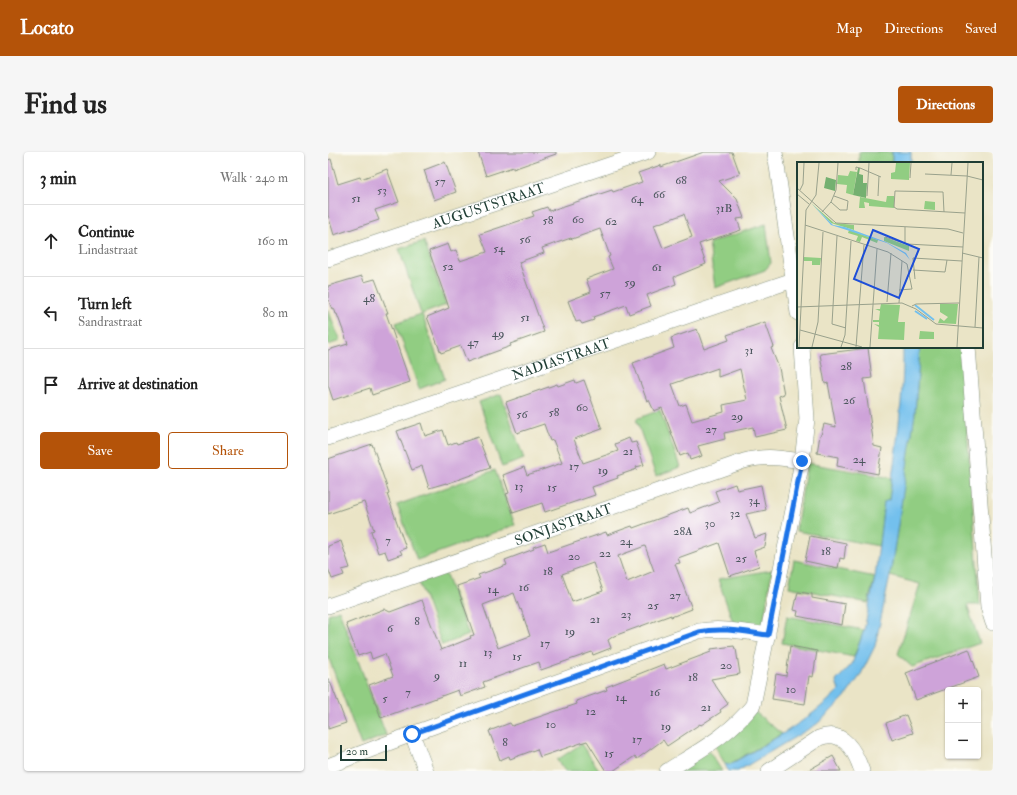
<!DOCTYPE html>
<meta charset="utf-8">
<style>
:root{--surface:#fff;--page:#f6f6f6;--text:#222;--muted:#767676;--line:#e0e0e0;--accent:#b45309}
body{margin:0;font-family:"IM FELL Double Pica",serif;background:var(--page);color:var(--text)}
.controls{position:absolute;right:12px;bottom:12px;display:grid;overflow:hidden;border-radius:4px;box-shadow:0 1px 3px #0004}
.controls button{width:36px;height:36px;display:grid;place-items:center;padding:0;border:0;border-bottom:1px solid var(--line);background:var(--surface);color:var(--text);font:20px sans-serif}
.scale{position:absolute;left:12px;bottom:10px;width:47px;box-sizing:border-box;padding-left:4px;border:2px solid #1f3d34;border-top:0;font-size:11px;line-height:14px;white-space:nowrap;color:#1f3d34;-webkit-text-stroke:3px #fdfcf7;paint-order:stroke}
.stop{position:absolute;width:12px;height:12px;margin:-9px;border:3px solid #1a73e8;border-radius:50%;background:#fff}
.stop.end{background:#1a73e8;border-color:#fff;box-shadow:0 1px 4px #0008}
.list{margin:0;padding:0;list-style:none}
h2{display:flex;justify-content:space-between;align-items:center;height:52px;margin:0;padding:0 16px;font-size:17px}
h2 small{font-size:13px;font-weight:400;color:var(--muted)}
.list li{display:grid;grid-template-columns:26px 1fr auto;gap:12px;align-items:center;box-sizing:border-box;height:72px;padding:0 16px;border-top:1px solid var(--line)}
.list b{display:block;font-size:15px;white-space:nowrap}
.list p{margin:0;font-size:13px;white-space:nowrap;color:var(--muted)}
.list em{font-size:13px;font-style:normal;color:var(--muted)}
.actions{display:flex;gap:8px;padding:12px 16px}
.actions a{flex:1;padding:9px 0;border:1px solid var(--accent);border-radius:4px;text-align:center;font-size:14px;color:var(--accent)}
.actions .main{background:var(--accent);color:#fff}
.icon{flex:none;width:22px;height:22px;fill:none;stroke:currentColor;stroke-width:2;stroke-linecap:round;stroke-linejoin:round}
.map{position:relative;flex:none;width:665px;height:619px;overflow:hidden;border-radius:4px}
header{display:flex;align-items:center;gap:24px;box-sizing:border-box;height:56px;padding:0 20px;background:var(--accent);color:#fff}
header strong{font-size:19px}
nav{display:flex;gap:22px;margin-inline-start:auto;font-size:14px}
.intro{display:flex;align-items:center;justify-content:space-between;box-sizing:border-box;height:96px;padding:0 24px}
h1{margin:0;font-size:28px}
.button{padding:10px 18px;border-radius:4px;background:var(--accent);color:#fff;font-size:14px;font-weight:700}
main{display:flex;gap:24px;padding:0 24px}
aside{flex:1;background:var(--surface);border-radius:4px;box-shadow:0 1px 3px #0004}
.map>svg:first-child{display:block}
.green{fill:#91cd82;stroke:#58855b}
.water{fill:#73c0ed;stroke:#497e90}
.building{fill:#cea3d9;fill-rule:evenodd}
.lines{fill:none;stroke-linecap:round;stroke-linejoin:round}
.minor-casing{stroke:#84907d;stroke-width:16}
.minor{stroke:#fff;stroke-width:15}
.route{stroke:#1a73e8;stroke-width:5}
.labels{text-anchor:middle;dominant-baseline:central;stroke-width:3.5;stroke-linejoin:round;paint-order:stroke}
.number-label{font-size:12px;fill:#4b565d}
.street-label{font-size:14px;fill:#1f3d34;stroke:#fdfcf7}
.inset-river{fill:none;stroke:#73c0ed;stroke-width:2}
.inset-road{fill:none;stroke:#99a18c;stroke-width:1}
.view{fill:#1d4ed8;fill-opacity:0.15;stroke:#1d4ed8;stroke-width:2}
.inset-edge{fill:none;stroke:#1f3d34;stroke-width:2}
</style>
<header>
<strong>Locato</strong>
<nav><a>Map</a><a>Directions</a><a>Saved</a></nav>
</header>
<div class="intro"><h1>Find us</h1><a class="button">Directions</a></div>
<main>
<aside>
<h2>3 min<small>Walk · 240 m</small></h2>
<ul class="list">
<li><svg class="icon" aria-label="ahead" viewBox="0 0 24 24"><path d="M12 20V5M6 11l6-6 6 6"/></svg><div><b>Continue</b><p>Lindastraat</p></div><em>160 m</em></li>
<li><svg class="icon" aria-label="left" viewBox="0 0 24 24"><path d="M17 20v-9H6M10 6l-5 5 5 5"/></svg><div><b>Turn left</b><p>Sandrastraat</p></div><em>80 m</em></li>
<li><svg class="icon" aria-label="arrive" viewBox="0 0 24 24"><path d="M6 21V4h12l-3 4 3 4H6"/></svg><div><b>Arrive at destination</b></div></li>
</ul>
<div class="actions"><a class="main">Save</a><a>Share</a></div>
</aside>
<div class="map">
<svg width="665" height="619" viewBox="0 0 665 619">
<rect width="100%" height="100%" fill="#fdfcf7"/>
<filter id="ink" filterUnits="userSpaceOnUse"><feTurbulence type="fractalNoise" baseFrequency=".025" numOctaves="2"/><feDisplacementMap in="SourceGraphic" scale="8" xChannelSelector="R" yChannelSelector="G"/><feConvolveMatrix kernelMatrix="1 2 1 2 8 2 1 2 1" color-interpolation-filters="sRGB"/></filter>
<filter id="wash" filterUnits="userSpaceOnUse"><feTurbulence type="fractalNoise" baseFrequency=".012" numOctaves="4" result="noise"/><feDisplacementMap in="SourceGraphic" scale="16" xChannelSelector="R" yChannelSelector="G"/><feGaussianBlur stdDeviation="0.9" result="paint"/><feColorMatrix in="noise" values="0 0 0 0 0 0 0 0 0 0 0 0 0 0 0 0 0 1.4 0 .05"/><feComposite in="paint" operator="in"/></filter>
<g filter="url(#wash)">
<rect width="100%" height="100%" fill="#eae4c6"/>
<!-- green -->
<g class="green">
<rect x="531" y="0" width="33" height="11"/>
<path d="M 438,72 L 443,111 L 437,118 L 387,136 L 381,91 Z"/>
<path d="M 96,89 L 118,153 L 94,162 L 117,227 L 91,237 L 68,171 L 93,162 L 71,97 Z"/>
<path d="M 0,157 L 12,189 L 0,193 Z"/>
<path d="M 592,195 L 633,195 L 652,453 L 639,453 L 652,491 L 584,515 L 570,502 L 592,432 L 562,424 L 587,261 Z"/>
<path d="M 173,242 L 196,307 L 174,315 L 151,250 Z"/>
<path d="M 332,258 L 352,315 L 328,324 L 308,267 Z"/>
<path d="M 479,311 L 564,326 L 561,348 L 556,351 L 551,394 L 468,379 Z"/>
<path d="M 167,318 L 187,373 L 89,408 L 69,353 Z"/>
<path d="M 466,408 L 547,425 L 540,451 L 461,435 Z"/>
<path d="M 444,418 L 436,467 L 431,476 L 407,476 L 390,427 Z"/>
<path d="M 117,421 L 141,483 L 114,493 L 91,430 Z"/>
<path d="M 11,458 L 58,583 L 33,593 L 0,504 L 0,462 Z"/>
<path d="M 459,464 L 536,478 L 526,505 L 454,491 Z"/>
<path d="M 427,560 L 454,582 L 400,613 L 398,612 L 397,612 L 387,594 Z"/>
<path d="M 253,592 L 272,619 L 237,619 L 229,608 Z"/>
<path d="M 381,599 L 394,619 L 349,619 Z"/>
</g>
<!-- water -->
<g class="water">
<rect x="564" y="0" width="19" height="11"/>
<path d="M 575,195 L 592,195 L 587,261 L 577,328 L 562,424 L 547,494 L 532,524 L 517,545 L 503,559 L 489,572 L 410,619 L 400,619 L 397,612 L 398,612 L 401,613 C 439,591 480,570 511,538 L 508,529 L 524,512 L 536,478 L 547,425 L 556,350 L 561,348 C 568,297 576,247 575,195 Z"/>
</g>
<g id="blocks">
<!-- building -->
<g class="building">
<path d="M 150,0 L 228,0 L 228,2 L 185,17 L 185,15 L 158,24 Z"/>
<path d="M 376,0 L 404,0 L 412,22 L 391,29 L 409,47 L 416,66 L 409,67 L 413,78 L 371,92 L 378,112 L 346,125 L 348,132 L 319,143 L 323,154 L 301,162 L 298,153 L 265,165 L 266,168 L 254,172 L 252,169 L 248,170 L 240,149 L 263,140 L 258,127 L 285,117 L 280,105 L 282,104 L 272,77 L 244,87 L 243,86 L 214,96 L 216,101 L 191,110 L 216,180 L 182,192 L 183,194 L 139,210 L 133,194 L 113,201 L 99,165 L 121,156 L 101,99 L 120,92 L 123,100 L 128,98 L 132,109 L 159,100 L 152,82 L 206,64 L 204,60 L 219,55 L 221,59 L 284,38 L 285,40 L 314,30 L 310,21 L 333,13 L 333,15 ZM 356,62 L 364,85 L 335,96 L 326,73 Z"/>
<path d="M 3,7 L 10,32 L 32,25 L 33,27 L 59,17 L 71,50 L 47,58 L 51,68 L 6,83 L 0,63 L 0,8 Z"/>
<path d="M 117,10 L 128,40 L 106,48 L 96,18 Z"/>
<path d="M 34,124 L 36,130 L 47,127 L 60,161 L 58,161 L 82,230 L 44,243 L 42,236 L 5,248 L 0,233 L 0,198 L 20,192 L 9,162 L 8,162 L 6,156 L 4,157 L 0,147 L 0,134 Z"/>
<path d="M 437,170 L 446,195 L 443,196 L 451,216 L 456,242 L 451,244 L 459,278 L 427,285 L 425,275 L 396,281 L 397,287 L 370,294 L 374,304 L 362,308 L 360,301 L 352,304 L 334,256 L 326,259 L 321,248 L 319,249 L 305,211 L 346,196 L 343,186 L 369,177 L 376,197 L 401,188 L 399,183 ZM 390,216 L 390,225 L 412,217 L 419,248 L 395,253 L 396,260 L 364,269 L 358,252 L 352,254 L 344,232 Z"/>
<path d="M 540,196 L 544,226 L 536,227 L 546,294 L 554,296 L 550,322 L 509,314 L 510,305 L 489,301 L 492,283 L 493,283 L 496,272 L 508,275 L 500,231 L 497,232 L 492,202 Z"/>
<path d="M 247,228 L 248,231 L 256,228 L 274,277 L 246,287 L 255,311 L 290,299 L 287,292 L 301,286 L 303,291 L 308,290 L 316,313 L 308,315 L 309,317 L 289,324 L 290,326 L 264,335 L 267,343 L 217,360 L 214,351 L 185,361 L 178,342 L 181,341 L 175,323 L 196,315 L 199,323 L 234,311 L 225,288 L 222,289 L 216,272 L 189,281 L 178,250 L 229,232 L 230,234 Z"/>
<path d="M 93,271 L 97,284 L 115,278 L 120,293 L 128,290 L 129,292 L 150,285 L 162,316 L 118,332 L 118,331 L 101,336 L 94,314 L 84,318 L 69,279 Z"/>
<path d="M 44,292 L 61,341 L 59,342 L 78,396 L 72,398 L 74,402 L 60,407 L 57,399 L 50,401 L 43,379 L 46,378 L 36,350 L 0,362 L 0,307 Z"/>
<path d="M 407,332 L 409,338 L 433,333 L 438,358 L 418,362 L 427,386 L 439,382 L 437,395 L 426,399 L 431,414 L 402,424 L 391,391 L 350,406 L 352,411 L 347,412 L 364,457 L 343,465 L 343,463 L 286,484 L 280,488 L 283,496 L 265,503 L 264,500 L 213,518 L 211,510 L 155,530 L 157,535 L 132,544 L 130,538 L 53,566 L 41,533 L 65,524 L 57,502 L 44,507 L 42,500 L 30,504 L 18,472 L 56,457 L 62,460 L 94,448 L 113,498 L 143,486 L 142,484 L 146,483 L 129,434 L 152,426 L 150,423 L 179,413 L 177,408 L 206,397 L 205,395 L 217,391 L 220,400 L 278,380 L 279,383 L 304,374 L 305,376 L 360,356 L 362,361 L 391,350 L 387,339 ZM 317,394 L 326,419 L 299,430 L 290,404 ZM 265,411 L 275,439 L 244,450 L 234,422 ZM 186,441 L 192,458 L 193,457 L 202,484 L 170,496 L 155,453 Z"/>
<path d="M 482,384 L 518,391 L 516,407 L 512,406 L 510,416 L 477,409 Z"/>
<path d="M 13,389 L 22,416 L 14,418 L 16,423 L 4,427 L 0,416 L 0,394 Z"/>
<path d="M 470,440 L 484,442 L 484,446 L 517,452 L 514,473 L 469,464 L 470,459 L 466,458 Z"/>
<path d="M 406,494 L 407,497 L 408,497 L 412,522 L 383,527 L 400,552 L 392,558 L 393,560 L 373,573 L 372,572 L 339,594 L 335,588 L 309,607 L 307,604 L 285,619 L 278,619 L 259,589 L 212,605 L 209,597 L 182,607 L 181,604 L 172,608 L 161,579 L 182,571 L 184,574 L 249,552 L 248,549 L 279,538 L 278,535 L 336,512 L 338,517 L 383,500 L 383,497 Z"/>
<path d="M 462,494 L 489,499 L 485,525 L 481,524 L 477,552 L 444,547 L 448,522 L 458,524 Z"/>
<path d="M 641,497 L 651,525 L 588,548 L 578,521 Z"/>
<path d="M 0,527 L 1,527 L 18,571 L 0,577 Z"/>
<path d="M 578,563 L 585,581 L 564,588 L 558,571 Z"/>
<path d="M 505,604 L 513,619 L 479,619 Z"/>
</g>
</g>
</g>
<g filter="url(#ink)">
<use href="#blocks" fill-opacity="0" stroke="#84907d" stroke-width="1"/>
<g class="lines">
<defs>
<g id="minor">
<path d="M 447,0 L 470,161"/>
<path id="s1" d="M 0,107 L 320,0"/>
<path d="M 640,195 L 660,455 L 665,471"/>
<path id="s2" d="M 0,286 L 465,128"/>
<path id="s3" d="M 0,454 L 416,309 C 439,303 451,306 474,309"/>
<path d="M 84,582 L 98,619"/>
<path d="M 0,614 L 84,582 L 371,479 C 393,475 417,480 440,483"/>
<path d="M 339,619 C 369,600 403,582 425,553 L 465,358 L 474,309 L 479,267 L 474,195"/>
<path d="M 441,619 L 491,586 C 515,576 527,599 534,619"/>
</g>
</defs>
<!-- minor casing -->
<use href="#minor" class="minor-casing"/>
<!-- minor -->
<use href="#minor" class="minor"/>
</g>
</g>
<g class="lines" filter="url(#ink)">
<!-- route -->
<path class="route" d="M 84,582 L 371,480 C 393,475 417,480 440,483 L 474,309"/>
</g>
<g class="labels">
<!-- number labels -->
<g class="number-label">
<text x="353" y="28">68</text>
<text x="112" y="29">57</text>
<text x="54" y="38">53</text>
<text x="331" y="42">66</text>
<text x="28" y="46">51</text>
<text x="309" y="47">64</text>
<text x="396" y="56">31B</text>
<text x="250" y="67">60</text>
<text x="220" y="68">58</text>
<text x="283" y="69">62</text>
<text x="197" y="87">56</text>
<text x="171" y="96">54</text>
<text x="120" y="114">52</text>
<text x="329" y="115">61</text>
<text x="302" y="130">59</text>
<text x="277" y="141">57</text>
<text x="41" y="146">48</text>
<text x="197" y="165">51</text>
<text x="170" y="181">49</text>
<text x="145" y="190">47</text>
<text x="421" y="198">31</text>
<text x="518" y="214">28</text>
<text x="521" y="248">26</text>
<text x="254" y="255">60</text>
<text x="226" y="260">58</text>
<text x="194" y="262">56</text>
<text x="409" y="264">29</text>
<text x="383" y="277">27</text>
<text x="300" y="299">21</text>
<text x="531" y="307">24</text>
<text x="246" y="314">17</text>
<text x="275" y="318">19</text>
<text x="191" y="334">13</text>
<text x="224" y="335">15</text>
<text x="426" y="348">34</text>
<text x="407" y="361">32</text>
<text x="382" y="371">30</text>
<text x="355" y="379">28A</text>
<text x="60" y="388">7</text>
<text x="298" y="389">24</text>
<text x="498" y="399">18</text>
<text x="277" y="401">22</text>
<text x="246" y="404">20</text>
<text x="413" y="406">25</text>
<text x="220" y="419">18</text>
<text x="196" y="435">16</text>
<text x="165" y="437">14</text>
<text x="347" y="443">27</text>
<text x="325" y="453">25</text>
<text x="298" y="462">23</text>
<text x="267" y="467">21</text>
<text x="89" y="469">8</text>
<text x="62" y="476">6</text>
<text x="242" y="479">19</text>
<text x="217" y="491">17</text>
<text x="160" y="500">13</text>
<text x="189" y="504">15</text>
<text x="135" y="511">11</text>
<text x="398" y="513">20</text>
<text x="109" y="523">9</text>
<text x="365" y="525">18</text>
<text x="463" y="537">10</text>
<text x="80" y="540">7</text>
<text x="327" y="540">16</text>
<text x="293" y="545">14</text>
<text x="57" y="546">5</text>
<text x="378" y="555">21</text>
<text x="263" y="559">12</text>
<text x="223" y="572">10</text>
<text x="338" y="574">19</text>
<text x="309" y="587">17</text>
<text x="177" y="590">8</text>
<text x="281" y="601">15</text>
</g>
<!-- street labels -->
<g class="street-label">
<text stroke="none"><textPath href="#s1" startOffset="169">AUGUSTSTRAAT</textPath></text>
<text stroke="none"><textPath href="#s2" startOffset="246">NADIASTRAAT</textPath></text>
<text stroke="none"><textPath href="#s3" startOffset="249">SONJASTRAAT</textPath></text>
</g>
</g>
<!-- overview -->
<g transform="translate(469 10)">
<rect width="186" height="186" fill="#eae4c6"/>
<path d="M 99,1 L 113,1 L 112,18 L 94,17 L 94,11 L 98,10 ZM 53,9 L 60,10 L 56,33 L 49,31 L 50,23 L 40,22 L 41,13 L 51,14 ZM 90,34 L 97,34 L 97,46 L 72,44 L 72,41 L 67,40 L 68,46 L 62,46 L 63,35 L 89,40 ZM 128,39 L 138,40 L 138,48 L 127,47 ZM 14,41 L 37,61 L 57,63 L 57,68 L 34,61 ZM 52,68 L 81,78 L 80,81 L 65,75 L 63,80 L 59,79 L 61,74 L 51,71 ZM 87,75 L 112,84 L 112,89 L 87,79 ZM 7,95 L 24,96 L 23,103 L 15,103 L 15,99 L 7,99 ZM 84,142 L 103,143 L 101,160 L 108,160 L 107,178 L 81,177 L 82,165 L 77,162 L 82,163 L 82,160 L 76,160 L 76,158 L 82,158 L 83,149 L 78,147 L 83,147 ZM 143,142 L 161,142 L 159,162 L 141,161 L 143,156 L 147,159 L 151,155 L 143,150 ZM 123,169 L 137,170 L 137,177 L 122,177 Z" fill="#91cd82"/>
<path d="M 61,6 L 63,6 L 62,12 L 66,13 L 66,21 L 70,21 L 69,36 L 56,33 ZM 29,15 L 39,18 L 38,29 L 27,26 Z" fill="#74b070"/>
<path d="M 15,42 L 36,63 L 48,65 L 89,80 L 109,91 L 113,98 L 119,127 L 135,139 L 119,127 L 113,98 L 108,92 L 90,81 L 34,63 Z" fill="#73c0ed"/>
<path class="inset-river" d="M 118,143 L 137,158M 118,149 L 130,157"/>
<path class="inset-road" d="M 59,8 L 59,5 L 63,6 L 84,15M 128,12 L 170,14 L 186,18M 154,13 L 155,1M 113,16 L 114,1M 0,26 L 39,61 L 151,67 L 166,71M 3,28 L 6,22 L 7,1M 0,32 L 12,42M 70,34 L 72,1M 81,34 L 82,14M 34,40 L 43,48 L 50,48 L 51,39 L 37,34M 25,50 L 34,40 L 39,28 L 41,1M 147,50 L 146,30 L 98,29 L 97,45 L 100,47 L 168,51M 8,63 L 91,90 L 110,102 L 115,127 L 102,128M 40,74 L 35,162 L 49,166M 88,75 L 110,82 L 166,85M 108,81 L 108,65M 165,91 L 186,96M 116,108 L 148,110 L 150,98M 118,117 L 116,96 L 165,99M 90,140 L 94,91M 102,141 L 105,99M 115,144 L 119,142 L 162,141M 0,145 L 105,141 L 119,147 L 139,162 L 186,166M 178,165 L 182,95M 3,168 L 65,185M 2,185 L 9,48 L 19,33 L 22,1M 15,185 L 21,160 L 26,70M 44,185 L 48,173 L 54,79M 59,185 L 67,83M 73,185 L 80,87M 160,185 L 171,1"/>
<path class="view" d="M 76,68 L 122,87 L 102,136 L 57,117 Z"/>
<rect width="186" height="186" class="inset-edge"/>
</g>
</svg>
<div class="controls">
<button>+</button>
<button>−</button>
</div>
<div class="scale">20 m</div>
<div class="stop" style="left:84px;top:582px"></div>
<div class="stop end" style="left:474px;top:309px"></div>
</div>
</main>
